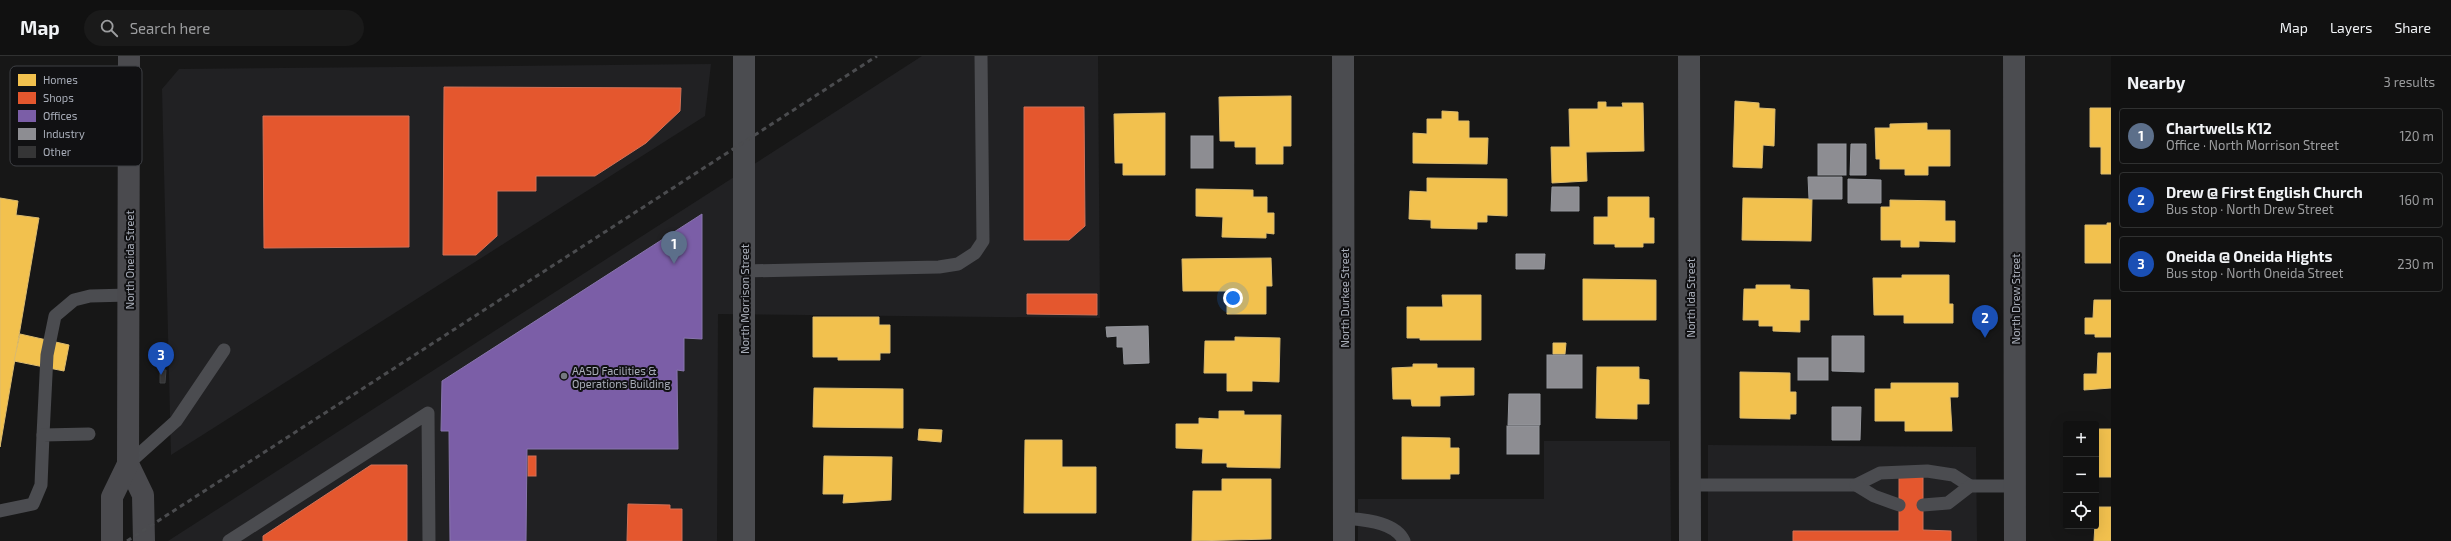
<!DOCTYPE html>
<meta charset="utf-8">
<style>
:root{--surface:#111;--page:#1a1a1a;--text:#f1f3f6;--muted:#9c9d9f;--line:#303131;--accent:#1a73e8}
body{margin:0;font-family:"Exo 2",sans-serif;background:var(--page);color:var(--text)}
.controls{position:absolute;right:12px;bottom:12px;display:grid;overflow:hidden;border-radius:4px;box-shadow:0 4px 16px #0002}
.controls button{width:36px;height:36px;display:grid;place-items:center;padding:0;border:0;border-bottom:1px solid var(--line);background:var(--surface);color:var(--text);font:20px sans-serif}
.you{position:absolute;left:1233px;top:242px;width:14px;height:14px;margin:-10px;border:3px solid #fff;border-radius:50%;background:#1a73e8;box-shadow:0 0 0 6px #1a73e833}
.badge{display:grid;place-items:center;width:26px;height:26px;border-radius:50%;background:var(--accent);color:#fff;font-size:13px;font-weight:700}
.pin{position:absolute;translate:-50% -33px;filter:drop-shadow(0 1px 2px #0008)}
.pin::after{content:'';position:absolute;top:21px;width:14px;height:12px;background:inherit;clip-path:polygon(0 0,100% 0,50% 100%)}
.list{margin:0;padding:0;list-style:none}
h2{display:flex;justify-content:space-between;align-items:center;height:52px;margin:0;padding:0 16px;font-size:17px}
h2 small{font-size:13px;font-weight:400;color:var(--muted)}
.list li{display:grid;grid-template-columns:26px 1fr auto;gap:12px;align-items:center;box-sizing:border-box;height:56px;margin:0 8px 8px;padding:0 8px;border:1px solid var(--line);border-radius:4px}
.list b{display:block;font-size:15px;white-space:nowrap}
.list p{margin:0;font-size:13px;white-space:nowrap;color:var(--muted)}
.list em{font-size:13px;font-style:normal;color:var(--muted)}
.icon{flex:none;width:22px;height:22px;fill:none;stroke:currentColor;stroke-width:2;stroke-linecap:round;stroke-linejoin:round}
.map{position:relative;flex:none;width:2111px;height:485px;overflow:hidden}
header{display:flex;align-items:center;gap:24px;box-sizing:border-box;height:56px;padding:0 20px;background:var(--surface);border-bottom:1px solid var(--line)}
header strong{font-size:19px}
nav{display:flex;gap:22px;margin-inline-start:auto;font-size:14px}
.search{width:280px;height:36px;background:var(--page);display:flex;align-items:center;gap:10px;box-sizing:border-box;padding:0 14px;border-radius:22px;color:var(--muted);font-size:15px}
main{display:flex}
aside{flex:1;background:var(--surface)}
.map>svg:first-child{display:block}
.built{fill:#212123}
.homes{fill:#f2c14e;stroke:#dcbb6e}
.shops{fill:#e4572e;stroke:#d27157}
.offices{fill:#7b5ea7;stroke:#8876ac}
.industry{fill:#8d8d92;stroke:#95979d}
.building{fill:#353536;stroke:#3f4043}
.lines{fill:none;stroke-linecap:round;stroke-linejoin:round}
.service{stroke:#4b4c50;stroke-width:13}
.minor{stroke:#4b4c50;stroke-width:22}
.tertiary{stroke:#4b4c50;stroke-width:22}
.secondary{stroke:#4a4a4e;stroke-width:22}
.rail{stroke:#4b4c4f;stroke-width:3;stroke-dasharray:5 4;stroke-linecap:butt}
.poi-dot{fill:#757880;stroke:#111113;stroke-width:1.5}
.labels{text-anchor:middle;dominant-baseline:central;stroke-width:4;stroke-linejoin:round;paint-order:stroke}
.street-label{font-size:11px;fill:#a8adb8;stroke:#111113}
.poi-label{font-size:11px;fill:#a8adb8;stroke:#111113;text-anchor:start}
.key{fill:#111113;stroke:#3e4045;stroke-width:1}
.key-label{font-size:11px;fill:#a8adb8}
</style>
<header>
<strong>Map</strong>
<div class="search"><svg class="icon" aria-label="search" viewBox="0 0 24 24"><circle cx="10" cy="10" r="6"/><path d="M15 15l6 6"/></svg>Search here</div>
<nav><a>Map</a><a>Layers</a><a>Share</a></nav>
</header>
<main>
<div class="map">
<svg width="2111" height="485" viewBox="0 0 2111 485">
<rect width="100%" height="100%" fill="#171717"/>
<!-- built -->
<g class="built">
<path d="M 922,0 L 1098,0 L 1100,262 L 718,258 L 717,485 L 168,485 Z"/>
<path d="M 711,8 L 705,60 L 171,399 L 162,33 L 179,13 Z"/>
<path d="M 1544,385 L 1670,385 L 1671,485 L 1358,485 L 1358,443 L 1544,443 Z"/>
<path d="M 1708,389 L 1976,391 L 1977,485 L 1708,485 Z"/>
</g>
<!-- homes -->
<g class="homes">
<path d="M 1291,40 L 1291,90 L 1283,90 L 1283,108 L 1256,108 L 1256,91 L 1235,91 L 1235,85 L 1220,85 L 1219,41 Z"/>
<path d="M 1735,45 L 1759,47 L 1759,52 L 1775,53 L 1774,90 L 1763,89 L 1762,112 L 1733,111 Z"/>
<path d="M 1598,46 L 1606,46 L 1606,51 L 1623,51 L 1622,47 L 1643,47 L 1644,95 L 1586,96 L 1587,125 L 1552,127 L 1551,91 L 1570,91 L 1569,53 L 1598,53 Z"/>
<path d="M 2090,52 L 2111,52 L 2111,118 L 2101,118 L 2101,91 L 2090,91 Z"/>
<path d="M 1442,55 L 1458,56 L 1458,65 L 1469,65 L 1469,82 L 1488,82 L 1487,108 L 1413,107 L 1413,77 L 1427,78 L 1427,63 L 1442,63 Z"/>
<path d="M 1165,57 L 1165,119 L 1123,119 L 1123,107 L 1115,107 L 1114,58 Z"/>
<path d="M 1927,67 L 1927,74 L 1950,74 L 1950,110 L 1928,110 L 1928,119 L 1905,119 L 1905,113 L 1880,113 L 1880,103 L 1876,103 L 1875,72 L 1890,72 L 1890,68 Z"/>
<path d="M 1427,122 L 1507,123 L 1507,160 L 1487,159 L 1487,166 L 1477,166 L 1477,173 L 1431,172 L 1431,164 L 1409,163 L 1410,135 L 1427,136 Z"/>
<path d="M 1196,133 L 1253,134 L 1253,141 L 1267,141 L 1267,157 L 1274,157 L 1274,178 L 1266,177 L 1266,182 L 1222,181 L 1223,161 L 1196,160 Z"/>
<path d="M 1608,141 L 1649,141 L 1649,162 L 1654,162 L 1654,187 L 1643,187 L 1643,191 L 1615,191 L 1615,188 L 1594,188 L 1594,161 L 1608,161 Z"/>
<path d="M 0,142 L 18,145 L 16,159 L 39,162 L 0,391 Z"/>
<path d="M 1743,142 L 1812,143 L 1811,185 L 1742,184 Z"/>
<path d="M 1890,144 L 1945,145 L 1945,165 L 1955,165 L 1955,186 L 1919,185 L 1919,191 L 1901,191 L 1901,184 L 1881,184 L 1881,151 L 1890,151 Z"/>
<path d="M 2107,167 L 2111,167 L 2111,207 L 2085,207 L 2085,169 L 2107,169 Z"/>
<path d="M 1271,202 L 1272,230 L 1266,230 L 1266,258 L 1227,258 L 1227,235 L 1183,235 L 1182,203 Z"/>
<path d="M 1902,219 L 1949,219 L 1949,248 L 1953,248 L 1953,267 L 1904,267 L 1904,259 L 1874,259 L 1873,222 L 1902,222 Z"/>
<path d="M 1583,223 L 1656,224 L 1656,264 L 1583,264 Z"/>
<path d="M 1756,229 L 1790,229 L 1790,233 L 1809,234 L 1809,264 L 1800,264 L 1800,276 L 1773,275 L 1773,270 L 1759,270 L 1759,264 L 1743,264 L 1744,233 L 1756,233 Z"/>
<path d="M 1442,239 L 1481,239 L 1481,284 L 1420,284 L 1420,282 L 1407,282 L 1407,251 L 1443,251 Z"/>
<path d="M 2094,244 L 2111,244 L 2111,281 L 2095,281 L 2095,278 L 2085,278 L 2085,262 L 2093,262 Z"/>
<path d="M 813,261 L 879,261 L 879,269 L 890,269 L 890,297 L 880,297 L 880,304 L 838,304 L 838,301 L 813,301 Z"/>
<path d="M 20,278 L 69,289 L 64,315 L 14,305 Z"/>
<path d="M 1235,281 L 1280,282 L 1279,326 L 1252,325 L 1252,335 L 1227,335 L 1227,317 L 1204,317 L 1205,285 L 1235,285 Z"/>
<path d="M 1553,287 L 1566,287 L 1565,298 L 1553,298 Z"/>
<path d="M 2098,297 L 2111,297 L 2111,332 L 2084,334 L 2084,318 L 2097,318 Z"/>
<path d="M 1413,308 L 1437,308 L 1437,312 L 1474,312 L 1474,339 L 1440,340 L 1440,350 L 1412,350 L 1411,343 L 1393,343 L 1392,312 L 1413,311 Z"/>
<path d="M 1597,311 L 1639,311 L 1639,323 L 1649,324 L 1649,348 L 1637,348 L 1637,363 L 1596,362 Z"/>
<path d="M 1740,316 L 1790,317 L 1790,336 L 1796,336 L 1796,358 L 1790,358 L 1790,363 L 1740,362 Z"/>
<path d="M 1891,327 L 1958,327 L 1958,341 L 1950,341 L 1952,375 L 1905,375 L 1905,365 L 1875,365 L 1875,333 L 1891,333 Z"/>
<path d="M 814,332 L 903,333 L 903,372 L 813,371 Z"/>
<path d="M 1219,355 L 1244,355 L 1244,359 L 1281,359 L 1280,412 L 1227,411 L 1227,407 L 1202,407 L 1203,393 L 1176,392 L 1176,368 L 1199,368 L 1199,362 L 1219,363 Z"/>
<path d="M 919,373 L 942,374 L 941,386 L 918,384 Z"/>
<rect x="2096" y="373" width="15" height="48"/>
<path d="M 1402,381 L 1450,382 L 1450,392 L 1459,392 L 1459,418 L 1450,418 L 1450,423 L 1402,423 Z"/>
<path d="M 1025,384 L 1062,384 L 1062,411 L 1096,411 L 1096,457 L 1024,457 Z"/>
<path d="M 824,400 L 892,401 L 891,444 L 843,447 L 844,438 L 823,438 Z"/>
<path d="M 1222,423 L 1271,423 L 1271,483 L 1192,485 L 1193,435 L 1222,435 Z"/>
<path d="M 2096,451 L 2111,451 L 2111,485 L 2094,485 Z"/>
</g>
<!-- shops -->
<g class="shops">
<path d="M 444,31 L 681,32 L 680,55 L 646,87 L 595,120 L 536,120 L 536,135 L 497,135 L 497,180 L 476,199 L 443,199 Z"/>
<path d="M 1024,51 L 1084,51 L 1085,170 L 1069,184 L 1024,184 Z"/>
<path d="M 263,60 L 409,60 L 409,191 L 264,192 Z"/>
<path d="M 1027,238 L 1097,238 L 1097,259 L 1027,258 Z"/>
<rect x="528" y="400" width="8" height="20"/>
<path d="M 371,409 L 407,409 L 407,485 L 263,485 L 263,480 Z"/>
<path d="M 1899,421 L 1923,421 L 1923,474 L 1951,475 L 1951,485 L 1793,485 L 1793,475 L 1899,475 Z"/>
<path d="M 628,448 L 670,449 L 670,453 L 682,453 L 682,485 L 627,485 Z"/>
</g>
<!-- offices -->
<path class="offices" d="M 702,158 L 702,283 L 684,282 L 684,315 L 677,314 L 678,393 L 527,393 L 526,485 L 450,485 L 449,375 L 441,375 L 442,325 Z"/>
<!-- industry -->
<g class="industry">
<rect x="1191" y="80" width="22" height="32"/>
<rect x="1818" y="88" width="28" height="31"/>
<path d="M 1851,88 L 1866,88 L 1866,119 L 1850,119 Z"/>
<path d="M 1808,121 L 1842,121 L 1842,143 L 1809,143 Z"/>
<path d="M 1848,123 L 1881,124 L 1881,147 L 1848,147 Z"/>
<path d="M 1552,131 L 1579,131 L 1579,155 L 1551,155 Z"/>
<path d="M 1516,198 L 1545,198 L 1544,213 L 1516,213 Z"/>
<path d="M 1148,270 L 1149,307 L 1124,308 L 1123,291 L 1117,291 L 1117,280 L 1107,281 L 1106,271 Z"/>
<path d="M 1832,280 L 1864,280 L 1864,316 L 1832,315 Z"/>
<rect x="1547" y="299" width="35" height="33"/>
<rect x="1798" y="302" width="30" height="22"/>
<path d="M 1509,338 L 1540,338 L 1540,369 L 1508,369 Z"/>
<path d="M 1832,351 L 1861,351 L 1860,384 L 1832,384 Z"/>
<rect x="1507" y="370" width="32" height="28"/>
</g>
<!-- building -->
<path class="building" d="M 160,314 L 166,314 L 165,327 L 160,327 Z"/>
<g class="lines">
<!-- service -->
<g class="service">
<path d="M 744,215 L 939,211 L 958,208 L 975,197 L 983,185 L 981,0"/>
<path d="M 43,379 L 47,299 L 55,260 L 74,244 L 90,240 L 129,239"/>
<path d="M 128,408 L 176,365 L 224,294"/>
<path d="M 1690,429 L 1856,429 L 1880,417 L 1927,415 L 1953,419 L 1970,430"/>
<path d="M 1856,429 L 1874,440 L 1899,449"/>
<path d="M 1923,449 L 1948,447 L 1970,430 L 2015,430"/>
<path d="M 0,455 L 33,448 L 41,429 L 43,379 L 89,378"/>
<path d="M 1344,462 C 1363,464 1395,465 1404,485"/>
<path d="M 229,485 L 428,357 L 429,485"/>
</g>
<!-- minor -->
<g class="minor">
<path d="M 1343,0 L 1344,485"/>
<path d="M 1689,0 L 1690,485"/>
</g>
<!-- tertiary -->
<g class="tertiary">
<path d="M 2014,0 L 2015,485"/>
<path d="M 744,485 L 744,0"/>
</g>
<!-- secondary -->
<g class="secondary">
<path d="M 128,408 L 143,439 L 144,485"/>
<path d="M 112,485 L 112,441 L 128,408 L 129,0"/>
</g>
<!-- rail -->
<path class="rail" d="M 127,485 L 877,0"/>
</g>
<!-- markers -->
<circle class="poi-dot" cx="564" cy="320" r="4"/>
<g class="labels">
<!-- street labels -->
<g class="street-label">
<text transform="translate(129 204) rotate(-90)">North Oneida Street</text>
<text transform="translate(1344 242) rotate(-90)">North Durkee Street</text>
<text transform="translate(1690 242) rotate(-90)">North Ida Street</text>
<text transform="translate(744 243) rotate(-90)">North Morrison Street</text>
<text transform="translate(2015 243) rotate(-90)">North Drew Street</text>
</g>
<!-- poi labels -->
<g class="poi-label">
<text x="572" y="314">AASD Facilities &amp;<tspan x="572" dy="13">Operations Building</tspan></text>
</g>
</g>
<!-- legend -->
<rect x="10" y="10" width="132" height="100" rx="6" class="key"/>
<rect x="18" y="18" width="18" height="12" fill="#f2c14e"/>
<rect x="18" y="36" width="18" height="12" fill="#e4572e"/>
<rect x="18" y="54" width="18" height="12" fill="#7b5ea7"/>
<rect x="18" y="72" width="18" height="12" fill="#8d8d92"/>
<rect x="18" y="90" width="18" height="12" fill="#353536"/>
<g class="key-label">
<text x="43" y="28">Homes</text>
<text x="43" y="46">Shops</text>
<text x="43" y="64">Offices</text>
<text x="43" y="82">Industry</text>
<text x="43" y="100">Other</text>
</g>
</svg>
<div class="controls">
<button>+</button>
<button>−</button>
<button><svg class="icon" aria-label="locate" viewBox="0 0 24 24"><circle cx="12" cy="12" r="6"/><path d="M12 2v4M12 18v4M2 12h4M18 12h4"/></svg></button>
</div>
<div class="you"></div>
<div class="pin badge" style="left:674px;top:208px;background:#5c6f8a">1</div>
<div class="pin badge" style="left:1985px;top:282px;background:#1a4fb4">2</div>
<div class="pin badge" style="left:161px;top:319px;background:#1a4fb4">3</div>
</div>
<aside>
<h2>Nearby<small>3 results</small></h2>
<ul class="list">
<li><span class="badge" style="background:#5c6f8a">1</span><div><b>Chartwells K12</b><p>Office · North Morrison Street</p></div><em>120 m</em></li>
<li><span class="badge" style="background:#1a4fb4">2</span><div><b>Drew @ First English Church</b><p>Bus stop · North Drew Street</p></div><em>160 m</em></li>
<li><span class="badge" style="background:#1a4fb4">3</span><div><b>Oneida @ Oneida Hights</b><p>Bus stop · North Oneida Street</p></div><em>230 m</em></li>
</ul>
</aside>
</main>
